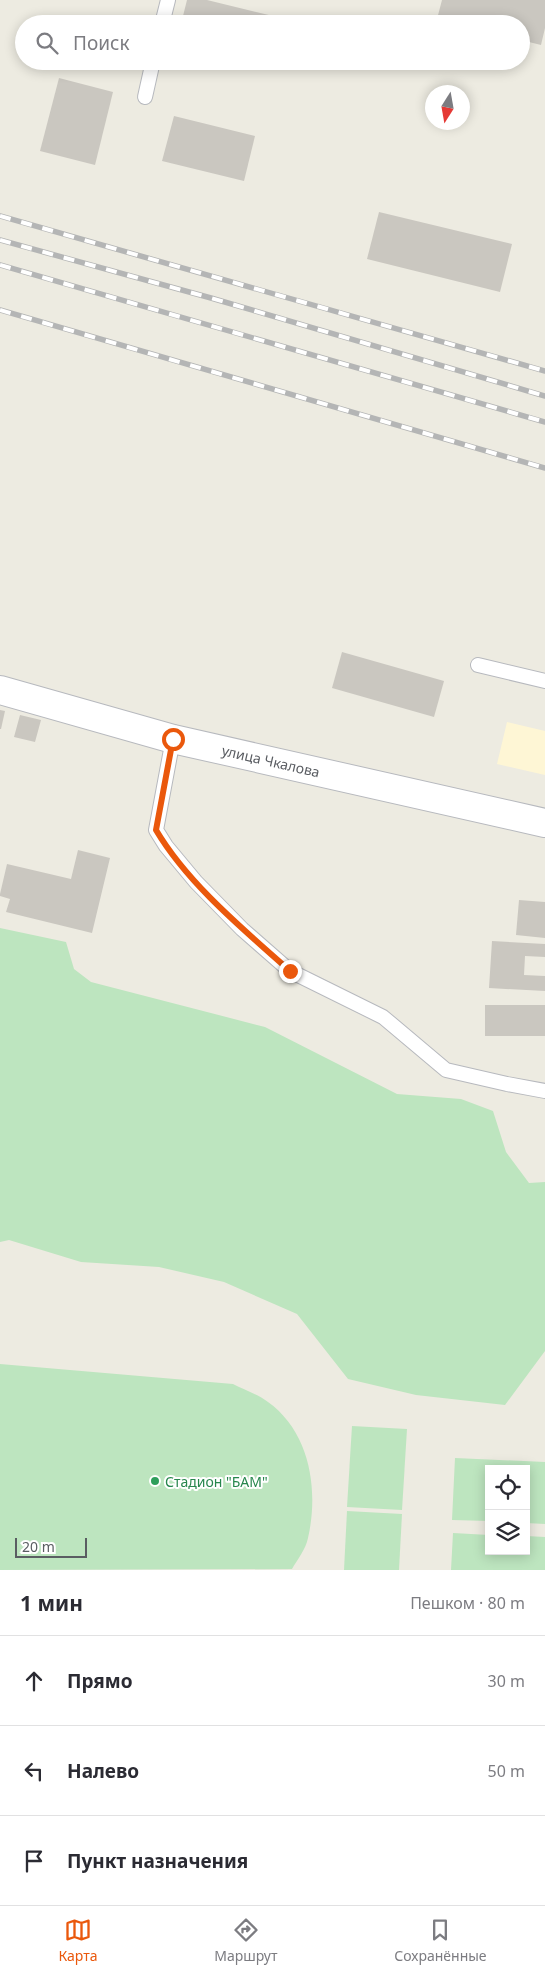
<!DOCTYPE html>
<html lang="ru">
<meta charset="utf-8">
<style>
:root{--surface:#fff;--page:#f7f7f7;--text:#2b2b33;--muted:#7c7c81;--line:#e1e1e2;--accent:#ea580c}
body{margin:0;font-family:"Noto Sans",sans-serif;background:var(--page);color:var(--text)}
.controls{position:absolute;right:15px;bottom:15px;display:grid;overflow:hidden;border-radius:0px;box-shadow:0 2px 12px #0003}
.controls button{width:45px;height:45px;display:grid;place-items:center;padding:0;border:0;border-bottom:1px solid var(--line);background:var(--surface);color:var(--text);font:25px sans-serif}
.compass{position:absolute;left:425px;top:85px;width:45px;height:45px;border-radius:50%;background:var(--surface);box-shadow:0 2px 12px #0003;rotate:191deg}
.scale{position:absolute;left:15px;bottom:12px;width:72px;box-sizing:border-box;padding-left:5px;border:2px solid #5a5d62;border-top:0;font-size:14px;line-height:18px;white-space:nowrap;color:#5a5d62;-webkit-text-stroke:4px #fff;paint-order:stroke}
.stop{position:absolute;width:15px;height:15px;margin:-11px;border:4px solid #ea580c;border-radius:50%;background:#fff}
.stop.end{background:#ea580c;border-color:#fff;box-shadow:0 1px 5px #0008}
.list{margin:0;padding:0;list-style:none}
h2{display:flex;justify-content:space-between;align-items:center;height:65px;margin:0;padding:0 20px;font-size:21px}
h2 small{font-size:16px;font-weight:400;color:var(--muted)}
.list li{display:grid;grid-template-columns:32px 1fr auto;gap:15px;align-items:center;box-sizing:border-box;height:90px;padding:0 20px;border-top:1px solid var(--line)}
.list b{display:block;font-size:19px;white-space:nowrap}
.list em{font-size:16px;font-style:normal;color:var(--muted)}
.icon{flex:none;width:28px;height:28px;fill:none;stroke:currentColor;stroke-width:2;stroke-linecap:round;stroke-linejoin:round}
.map{position:relative;flex:none;width:545px;height:1570px;overflow:hidden}
.search{position:absolute;background:var(--surface);box-shadow:0 2px 12px #0003;left:15px;right:15px;top:15px;height:55px;display:flex;align-items:center;gap:12px;box-sizing:border-box;padding:0 18px;border-radius:28px;color:var(--muted);font-size:19px}
.sheet{height:335px;background:var(--surface)}
nav{display:flex;justify-content:space-around;align-items:center;box-sizing:border-box;height:70px;border-top:1px solid var(--line);background:var(--surface);font-size:14px;color:var(--muted)}
nav a{display:grid;justify-items:center;gap:2px}
nav .on{color:var(--accent)}
.map>svg:first-child{display:block}
.commercial{fill:#fef6d5}
.green{fill:#bde5bf}
.building{fill:#cac7c0}
.lines{fill:none;stroke-linecap:round;stroke-linejoin:round}
.lane-casing{stroke:#b7b9be;stroke-width:16}
.street-casing{stroke:#b7b9be;stroke-width:30}
.lane{stroke:#fff;stroke-width:14}
.street{stroke:#fff;stroke-width:28}
.rail-casing{stroke:#b4b5b5;stroke-width:5.5}
.rail{stroke:#fff;stroke-width:4;stroke-dasharray:11;stroke-linecap:butt}
.route{stroke:#ea580c;stroke-width:6}
.leisure-dot{fill:#2e9e5b;stroke:#fff;stroke-width:2}
.labels{text-anchor:middle;dominant-baseline:central;stroke-width:4;stroke-linejoin:round;paint-order:stroke}
.street-label{font-size:14px;fill:#5a5d62;stroke:#fff}
.leisure-label{font-size:14px;fill:#27864d;stroke:#fff;text-anchor:start}
</style>
<div class="map">
<svg width="545" height="1570" viewBox="0 0 545 1570">
<rect width="100%" height="100%" fill="#edebe1"/>
<!-- commercial -->
<path class="commercial" d="M 507,722 L 545,731 L 545,775 L 497,764 Z"/>
<!-- green -->
<g class="green">
<path d="M 0,928 L 66,942 L 74,969 L 91,982 L 265,1027 L 397,1094 L 461,1099 L 493,1111 L 506,1152 L 529,1183 L 545,1182 L 545,1351 L 505,1405 L 416,1395 L 348,1379 L 297,1314 L 224,1282 L 159,1267 L 81,1262 L 9,1240 L 0,1242 Z"/>
<path d="M 0,1364 L 233,1384 C 244,1390 258,1394 268,1402 C 310,1432 319,1490 308,1538 C 306,1549 297,1560 292,1569 L 0,1570 Z"/>
<path d="M 352,1426 L 407,1429 L 402,1510 L 347,1507 Z"/>
<path d="M 455,1458 L 545,1462 L 545,1524 L 526,1523 L 526,1469 L 489,1469 L 489,1521 L 452,1520 Z"/>
<path d="M 347,1511 L 402,1514 L 399,1570 L 344,1570 Z"/>
<path d="M 453,1533 L 489,1535 L 489,1551 L 526,1551 L 526,1536 L 545,1537 L 545,1570 L 451,1570 Z"/>
</g>
<!-- building -->
<g class="building">
<path d="M 187,0 L 207,0 L 273,16 L 271,24 L 181,24 Z"/>
<path d="M 442,0 L 545,0 L 545,28 L 541,45 L 521,40 L 521,24 L 457,24 L 437,19 Z"/>
<path d="M 234,61 L 262,61 L 260,68 Z"/>
<path d="M 59,78 L 113,92 L 95,165 L 40,151 Z"/>
<path d="M 174,116 L 255,136 L 244,181 L 162,161 Z"/>
<path d="M 379,212 L 512,244 L 500,292 L 367,259 Z"/>
<path d="M 342,652 L 444,681 L 434,717 L 332,688 Z"/>
<path d="M 0,710 L 5,711 L 1,729 L 0,729 Z"/>
<path d="M 20,715 L 41,720 L 35,742 L 14,737 Z"/>
<path d="M 78,850 L 110,858 L 92,933 L 6,912 L 10,899 L 0,896 L 0,894 L 7,864 L 71,879 Z"/>
<path d="M 519,900 L 545,902 L 545,938 L 516,935 Z"/>
<path d="M 492,941 L 545,944 L 545,957 L 525,956 L 524,975 L 545,976 L 545,991 L 489,988 Z"/>
<rect x="485" y="1005" width="60" height="31"/>
</g>
<g class="lines">
<defs>
<g id="lane">
<path d="M 162,24 L 168,0"/>
<path d="M 145,97 L 153,61"/>
<path d="M 478,665 L 545,681"/>
<path d="M 173,739 L 156,830 L 166,846 L 196,882 L 242,929 L 290,971 L 383,1017 L 446,1070 L 507,1084 L 545,1091"/>
</g>
<path id="street" d="M 0,690 L 173,739 L 545,823"/>
</defs>
<!-- lane casing -->
<use href="#lane" class="lane-casing"/>
<!-- street casing -->
<use href="#street" class="street-casing"/>
<!-- lane -->
<use href="#lane" class="lane"/>
<!-- street -->
<use href="#street" class="street"/>
<defs>
<g id="rail">
<path d="M 0,216 L 545,371"/>
<path d="M 0,240 L 211,298 L 545,396"/>
<path d="M 0,265 L 545,422"/>
<path d="M 0,310 L 545,468"/>
</g>
</defs>
<!-- rail casing -->
<use href="#rail" class="rail-casing"/>
<!-- rail -->
<use href="#rail" class="rail"/>
</g>
<g class="lines">
<!-- route -->
<path class="route" d="M 173,739 L 156,830 C 188,884 244,930 290,971"/>
</g>
<!-- markers -->
<circle class="leisure-dot" cx="155" cy="1481" r="5"/>
<g class="labels">
<!-- street labels -->
<g class="street-label">
<text transform="translate(271 761) rotate(13)">улица Чкалова</text>
</g>
<!-- leisure labels -->
<g class="leisure-label">
<text x="165" y="1481">Стадион "БАМ"</text>
</g>
</g>
</svg>
<div class="controls">
<button><svg class="icon" aria-label="locate" viewBox="0 0 24 24"><circle cx="12" cy="12" r="6"/><path d="M12 2v4M12 18v4M2 12h4M18 12h4"/></svg></button>
<button><svg class="icon" aria-label="layers" viewBox="0 0 24 24"><path d="M12 4l9 5-9 5-9-5zM3 14l9 5 9-5"/></svg></button>
</div>
<svg class="compass" viewBox="-18 -18 36 36"><path d="M0-13l5 13h-10z" fill="#e53935"/><path d="M0 13l5-13h-10z" fill="#7c7c81"/></svg>
<div class="scale">20 m</div>
<div class="stop" style="left:173px;top:739px"></div>
<div class="stop end" style="left:290px;top:971px"></div>
<div class="search"><svg class="icon" aria-label="search" viewBox="0 0 24 24"><circle cx="10" cy="10" r="6"/><path d="M15 15l6 6"/></svg>Поиск</div>
</div>
<section class="sheet">
<h2>1 мин<small>Пешком · 80 m</small></h2>
<ul class="list">
<li><svg class="icon" aria-label="ahead" viewBox="0 0 24 24"><path d="M12 20V5M6 11l6-6 6 6"/></svg><div><b>Прямо</b></div><em>30 m</em></li>
<li><svg class="icon" aria-label="left" viewBox="0 0 24 24"><path d="M17 20v-9H6M10 6l-5 5 5 5"/></svg><div><b>Налево</b></div><em>50 m</em></li>
<li><svg class="icon" aria-label="arrive" viewBox="0 0 24 24"><path d="M6 21V4h12l-3 4 3 4H6"/></svg><div><b>Пункт назначения</b></div></li>
</ul>
</section>
<nav>
<a class="on"><svg class="icon" aria-label="map" viewBox="0 0 24 24"><path d="M3 6l6-2 6 2 6-2v14l-6 2-6-2-6 2zM9 4v14M15 6v14"/></svg>Карта</a>
<a><svg class="icon" aria-label="directions" viewBox="0 0 24 24"><path d="M12 3l9 9-9 9-9-9zM9 14v-3h6M13 9l2 2-2 2"/></svg>Маршрут</a>
<a><svg class="icon" aria-label="saved" viewBox="0 0 24 24"><path d="M7 4h10v16l-5-4-5 4z"/></svg>Сохранённые</a>
</nav>
